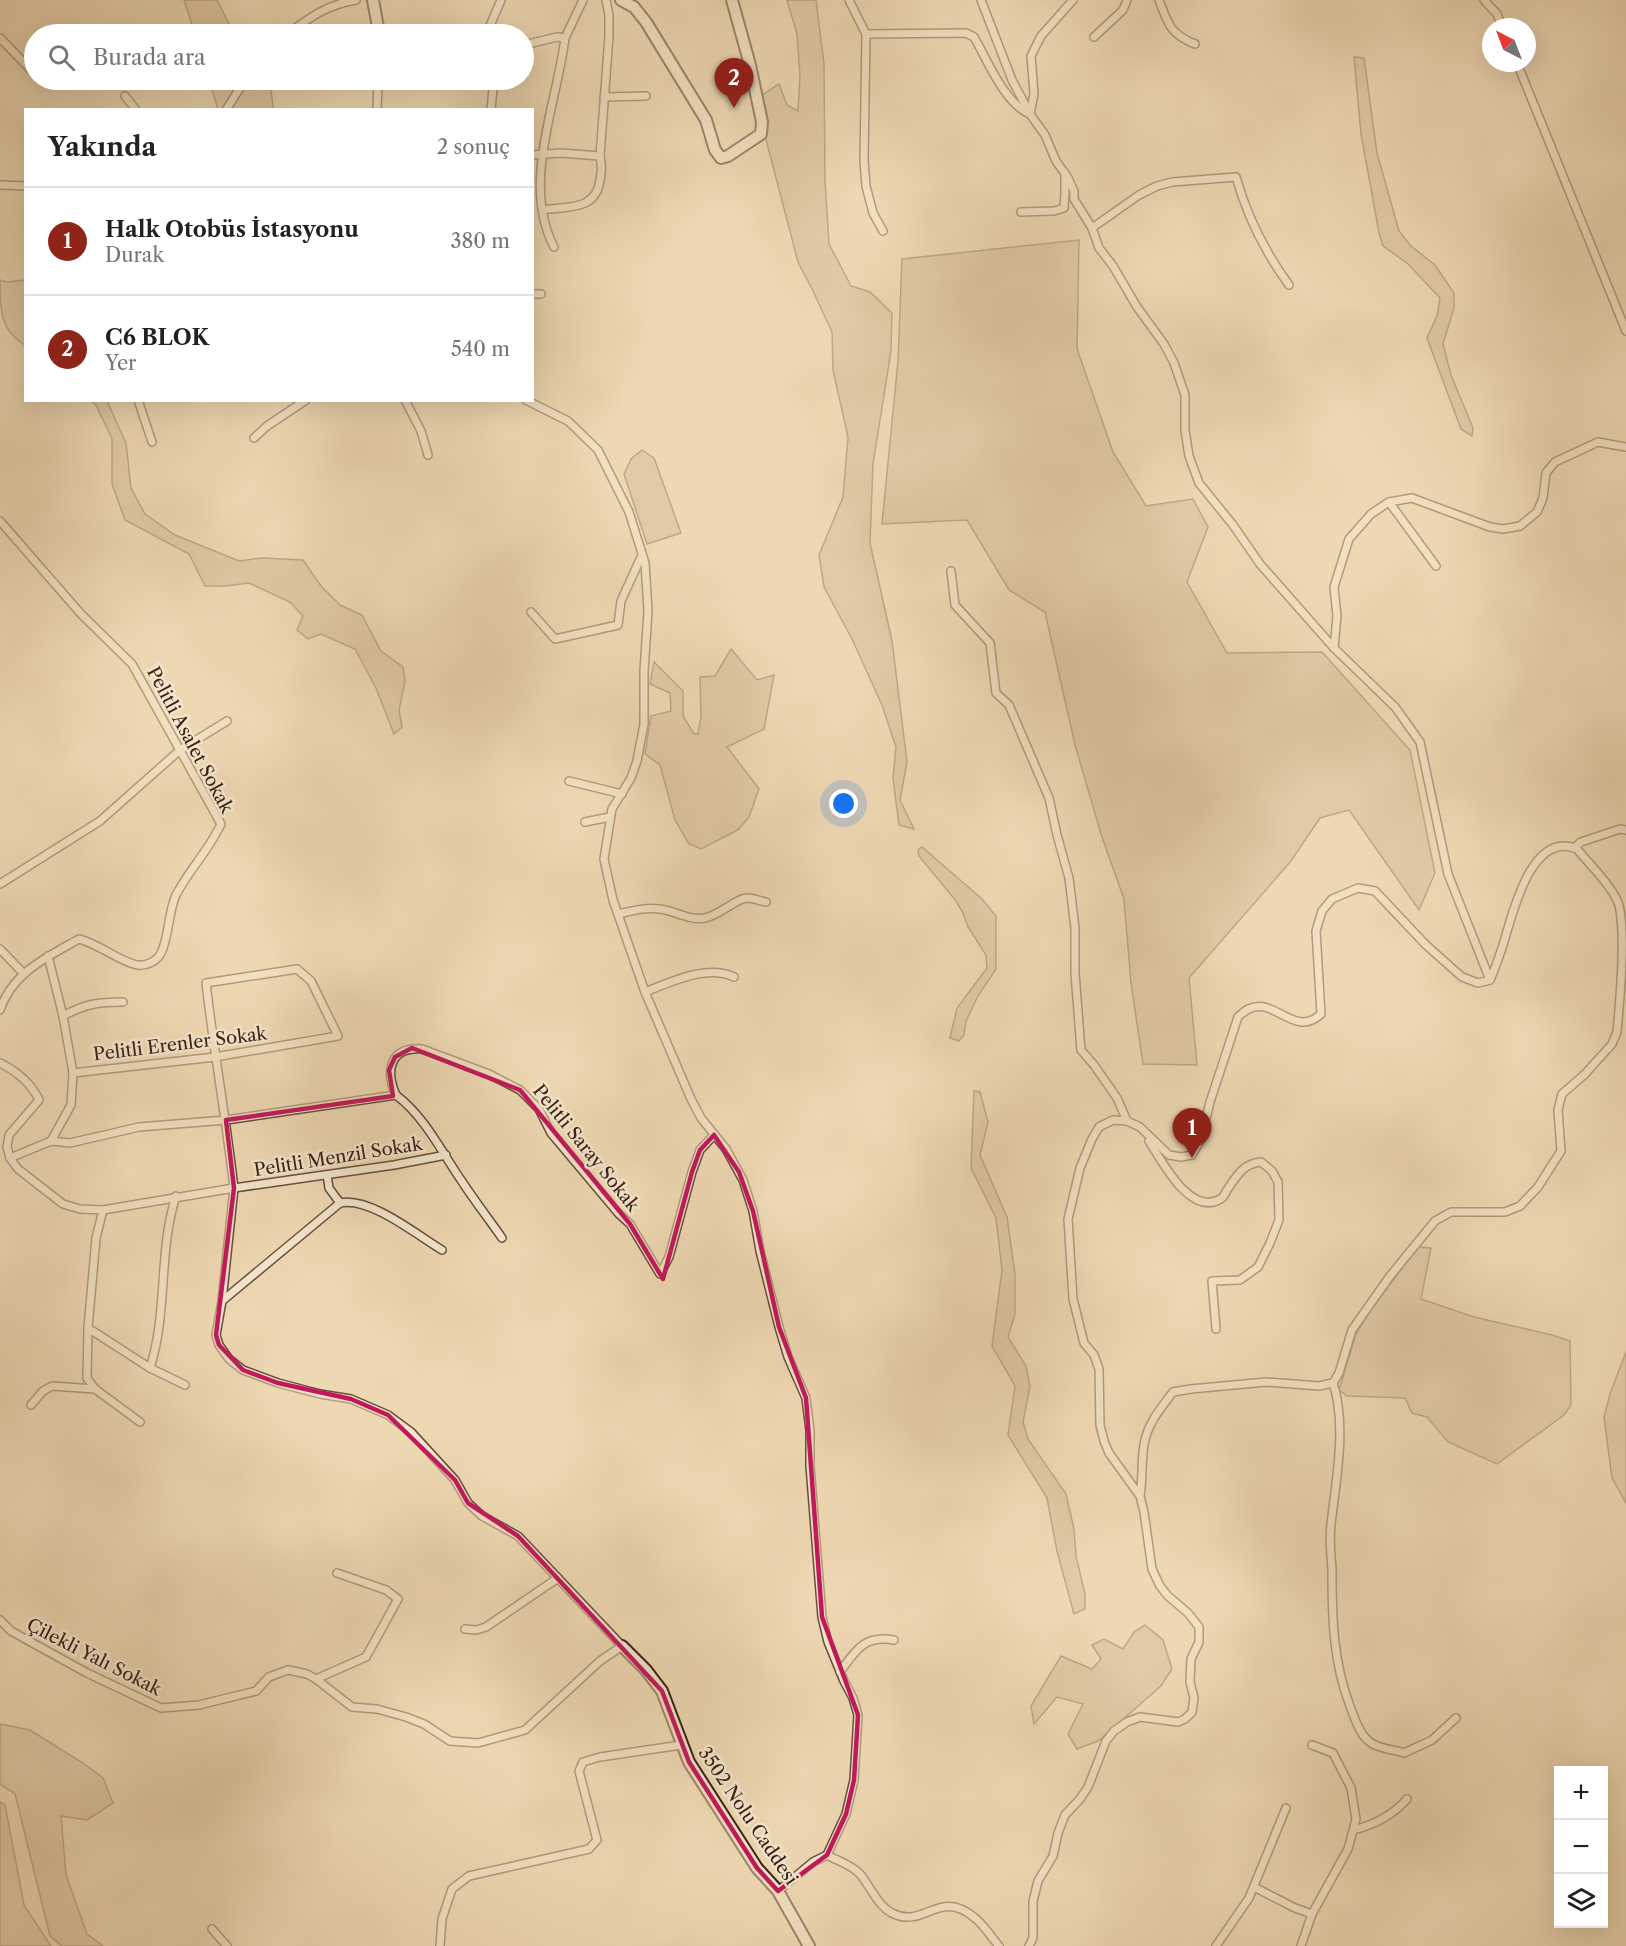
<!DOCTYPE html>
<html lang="tr">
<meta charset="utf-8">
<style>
:root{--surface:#fff;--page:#f2f2f2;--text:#202124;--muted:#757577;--line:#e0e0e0;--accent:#8f2418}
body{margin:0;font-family:"Libre Caslon Text",serif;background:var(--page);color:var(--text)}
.controls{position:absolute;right:18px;bottom:18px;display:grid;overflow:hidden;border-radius:0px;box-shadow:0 6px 24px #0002}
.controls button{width:54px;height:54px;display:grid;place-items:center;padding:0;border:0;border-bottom:2px solid var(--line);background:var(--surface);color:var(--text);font:30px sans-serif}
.compass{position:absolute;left:1482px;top:18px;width:54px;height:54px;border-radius:50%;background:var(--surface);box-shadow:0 6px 24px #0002;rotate:318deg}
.you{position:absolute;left:844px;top:804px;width:21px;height:21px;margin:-15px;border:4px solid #fff;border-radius:50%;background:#1a73e8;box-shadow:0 0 0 9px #1a73e833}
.badge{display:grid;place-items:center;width:39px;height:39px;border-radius:50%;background:var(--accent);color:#fff;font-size:20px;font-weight:700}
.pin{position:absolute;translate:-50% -50px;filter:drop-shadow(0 2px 3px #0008)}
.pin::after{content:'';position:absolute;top:32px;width:21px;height:18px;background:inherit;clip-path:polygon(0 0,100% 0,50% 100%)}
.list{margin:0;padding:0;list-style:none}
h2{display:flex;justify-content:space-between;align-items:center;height:78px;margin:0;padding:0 24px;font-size:26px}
h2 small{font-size:20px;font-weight:400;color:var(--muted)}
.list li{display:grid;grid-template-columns:39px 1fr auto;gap:18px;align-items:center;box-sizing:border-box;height:108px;padding:0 24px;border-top:2px solid var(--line)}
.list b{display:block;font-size:22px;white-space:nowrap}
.list p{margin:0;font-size:20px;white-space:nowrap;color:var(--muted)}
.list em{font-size:20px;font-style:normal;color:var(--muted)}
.icon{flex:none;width:33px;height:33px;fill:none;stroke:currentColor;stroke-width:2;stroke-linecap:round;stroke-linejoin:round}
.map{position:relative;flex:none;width:1626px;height:1946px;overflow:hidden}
.search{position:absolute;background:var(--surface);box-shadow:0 6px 24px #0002;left:24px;top:24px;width:510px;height:66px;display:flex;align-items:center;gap:15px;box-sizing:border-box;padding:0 21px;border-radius:33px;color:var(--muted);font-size:22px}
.panel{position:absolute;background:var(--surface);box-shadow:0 6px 24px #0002;left:24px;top:108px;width:510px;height:294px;border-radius:0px}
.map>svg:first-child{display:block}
.green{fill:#d0b998;stroke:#866c56;stroke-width:1.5}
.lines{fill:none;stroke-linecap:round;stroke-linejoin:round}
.street-casing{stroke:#684e3b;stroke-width:10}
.secondary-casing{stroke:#3b2013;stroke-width:14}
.street{stroke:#f4e6ce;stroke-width:7}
.secondary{stroke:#f4e6ce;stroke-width:10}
.marked{fill:none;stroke:#c2185b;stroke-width:4.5;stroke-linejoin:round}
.labels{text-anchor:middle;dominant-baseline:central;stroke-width:5;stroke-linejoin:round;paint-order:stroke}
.street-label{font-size:18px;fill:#3b2013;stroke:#f4e6ce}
</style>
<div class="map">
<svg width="1626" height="1946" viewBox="0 0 1626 1946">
<rect width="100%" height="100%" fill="#eed8b3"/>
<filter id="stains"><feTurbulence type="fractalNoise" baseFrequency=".00333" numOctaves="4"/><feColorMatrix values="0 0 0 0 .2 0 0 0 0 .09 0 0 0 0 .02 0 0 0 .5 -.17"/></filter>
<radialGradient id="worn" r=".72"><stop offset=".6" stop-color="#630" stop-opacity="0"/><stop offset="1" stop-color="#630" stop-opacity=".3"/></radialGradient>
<!-- green -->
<g class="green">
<path d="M 184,0 L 217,0 L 234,34 L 195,34 Z"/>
<path d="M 787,0 L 816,0 L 824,64 L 825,182 L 829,244 L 851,286 L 870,292 L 892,313 L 891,351 L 873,464 L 870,543 L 892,641 L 907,762 L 900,800 L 914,829 L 899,825 L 893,778 L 896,747 L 882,705 L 852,639 L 824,587 L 819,555 L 843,497 L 848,437 L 833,370 L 832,332 L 812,289 L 798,262 L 764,132 L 762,95 L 779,84 L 787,105 L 798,111 L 800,76 L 797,34 Z"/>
<path d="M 1354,57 L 1364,58 L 1377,153 L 1399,231 L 1411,246 L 1435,265 L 1454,293 L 1454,308 L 1443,344 L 1451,375 L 1473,428 L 1472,436 L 1461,429 L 1427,338 L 1437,316 L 1440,298 L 1408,264 L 1383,246 L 1379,233 L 1361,134 Z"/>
<path d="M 209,80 L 286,80 L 271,90 L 273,106 L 271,110 L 218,109 Z"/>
<path d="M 1079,240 L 1077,349 L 1113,452 L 1146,506 L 1193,499 L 1208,527 L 1187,582 L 1227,653 L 1322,652 L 1410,750 L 1435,873 L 1419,910 L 1349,810 L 1320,818 L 1291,861 L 1189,978 L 1197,1065 L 1143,1064 L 1131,983 L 1124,899 L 1102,837 L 1075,745 L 1045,612 L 1009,590 L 967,520 L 882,524 L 898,361 L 902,259 Z"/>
<path d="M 0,280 L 7,282 L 25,280 L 25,345 C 0,330 0,311 0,280 Z"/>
<path d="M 91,401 L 107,401 L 126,443 L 131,488 L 145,514 L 175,535 L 239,561 L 262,558 L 303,560 L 321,586 L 340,605 L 362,615 L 381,651 L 403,667 L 405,681 L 399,710 L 402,727 L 394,734 L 376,688 L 355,649 L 321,634 L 308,639 L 297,630 L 303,616 L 290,602 L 249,583 L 225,586 L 205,586 L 189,554 L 125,520 L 112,484 L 112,439 L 96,405 Z"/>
<path d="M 642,450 L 654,458 L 681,533 L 647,544 L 624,474 L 631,459 Z"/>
<path d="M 731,649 L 757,680 L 774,675 L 764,729 L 727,747 L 759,789 L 749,817 L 738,830 L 701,849 L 689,844 L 675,820 L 660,765 L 645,754 L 651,716 L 671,711 L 670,693 L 650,684 L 654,662 L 683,691 L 683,716 L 694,734 L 698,734 L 701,716 L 700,677 L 715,676 Z"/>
<path d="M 922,847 L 982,899 L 996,916 L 996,969 L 978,996 L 966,1021 L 964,1035 L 959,1041 L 950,1038 L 957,1008 L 987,968 L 986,955 L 968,927 L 963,913 L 956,901 L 919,856 L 918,850 Z"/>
<path d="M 974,1091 L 980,1092 L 988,1122 L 980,1155 L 1007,1217 L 1015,1274 L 1015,1314 L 1008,1337 L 1026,1366 L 1030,1387 L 1023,1422 L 1028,1439 L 1066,1494 L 1074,1529 L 1076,1556 L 1085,1594 L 1085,1609 L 1074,1614 L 1057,1551 L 1047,1498 L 1008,1435 L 1015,1386 L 992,1346 L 1002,1270 L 996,1218 L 971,1168 Z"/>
<path d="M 1418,1247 L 1431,1248 L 1421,1299 L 1474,1317 L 1552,1335 L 1570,1341 L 1571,1405 L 1564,1415 L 1497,1464 L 1448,1442 L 1427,1417 L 1412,1413 L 1405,1398 L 1347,1396 L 1339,1390 L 1356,1334 L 1370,1311 Z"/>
<path d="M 1626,1352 L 1626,1503 L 1612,1478 L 1604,1417 L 1610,1394 Z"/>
<path d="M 1145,1625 L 1163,1640 L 1172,1669 L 1161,1686 L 1098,1741 L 1077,1749 L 1068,1734 L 1083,1704 L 1057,1697 L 1034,1724 L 1031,1706 L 1061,1656 L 1092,1669 L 1101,1659 L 1092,1645 L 1104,1639 L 1123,1649 L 1134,1632 Z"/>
<path d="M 0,1724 L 30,1730 L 83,1763 L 103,1778 L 113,1803 L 87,1820 L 61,1816 L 66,1875 L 87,1934 L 103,1946 L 62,1946 L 50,1936 L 15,1794 L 0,1784 Z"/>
<path d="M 0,1802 L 5,1805 L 24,1905 L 51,1946 L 0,1946 Z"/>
</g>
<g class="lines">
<defs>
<g id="street">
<path d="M 849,0 L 866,34"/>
<path d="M 981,0 L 1012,80 L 1030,114 L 1045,135 L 1056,161 L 1068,178 L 1074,191 L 1074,199 L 1092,228 L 1099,248 L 1113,266 L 1137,307 L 1164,344 L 1174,363 L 1185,395 L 1185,430 L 1189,456 L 1199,483 L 1233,525 L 1260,564 L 1334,648"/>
<path d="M 1159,0 C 1168,24 1170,34 1195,44"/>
<path d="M 1484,0 L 1497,14 L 1502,27"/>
<path d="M 287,34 C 311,17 326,5 356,0"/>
<path d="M 367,34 L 387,32 L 398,34"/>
<path d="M 490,34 L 489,28 L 501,0"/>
<path d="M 1094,37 L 1123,10 L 1127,0"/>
<path d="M 0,38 L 34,73"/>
<path d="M 565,38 L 583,0"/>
<path d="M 524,45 L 557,37 L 565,38 C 557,104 521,184 554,247"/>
<path d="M 1517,63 L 1626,331"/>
<path d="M 125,96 L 136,110"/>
<path d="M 604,97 L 646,96"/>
<path d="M 226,110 L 245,80"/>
<path d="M 377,110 L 378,80"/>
<path d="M 491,110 L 493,89 L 492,80"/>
<path d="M 532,155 L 561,153 L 600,156 L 609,36 L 609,15 L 606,0"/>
<path d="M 0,185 L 26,186"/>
<path d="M 543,210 C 568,206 596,211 600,180 C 602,171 602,165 600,156"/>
<path d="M 1021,212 L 1054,211 L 1064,208 L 1065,193 L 1065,173"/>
<path d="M 1092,228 L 1139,195 L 1157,186 L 1172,182 L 1236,177 C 1247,216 1265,252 1289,285"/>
<path d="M 883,231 L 873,213 L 866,186 L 864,161 L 866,34 L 966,33 L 974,37 C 988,61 1004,103 1030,114 L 1034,94 L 1031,56 L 1041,36 L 1073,0"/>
<path d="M 532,294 L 541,294"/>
<path d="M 138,400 L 152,442"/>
<path d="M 405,400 L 421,431 L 428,455"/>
<path d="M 526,400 L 568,421 L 598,450 L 629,512 L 645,563 L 648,611 L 644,671 L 644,724 L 637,761 L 631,778 L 612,809 L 604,859 L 613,900 L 645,992 L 691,1099 L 701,1118 L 726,1149 L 743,1180 L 753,1211 L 760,1251 L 779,1327 L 788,1357 L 806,1398 L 810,1431 L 810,1466 L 822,1617 L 828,1642 L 844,1681 L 853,1698 L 858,1715 L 854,1780 L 846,1814 L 827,1855"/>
<path d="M 254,438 L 267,426 L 306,400"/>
<path d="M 1389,502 L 1436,566"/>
<path d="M 0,521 L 81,614 L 132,664 L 221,824 C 209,850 189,870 176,895 C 168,912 169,938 161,953 C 157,961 147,966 138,965 C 124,964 97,943 79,939 C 47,957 12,973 0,1010"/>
<path d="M 951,571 L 955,605 L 990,643 L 996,693 L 1009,705 L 1049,798 L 1057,835 L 1069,878 L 1075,928 L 1075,973 L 1081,1050 L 1094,1065 L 1117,1098 L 1127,1121"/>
<path d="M 531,612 L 555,639 L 618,625 L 621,601 L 642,555"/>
<path d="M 569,781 L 622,794"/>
<path d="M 585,822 L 610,817"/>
<path d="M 1574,848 L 1581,842 L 1620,829 L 1626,830"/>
<path d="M 0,884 L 100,821 L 180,750 L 227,721"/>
<path d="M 618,914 C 632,911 645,907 660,909 C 676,911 689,921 705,918 C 720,915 737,898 747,898 C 753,898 760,901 766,902"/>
<path d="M 0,949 L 23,973"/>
<path d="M 48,956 L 63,1016 L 73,1073 L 215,1057 L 338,1036 L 311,981 L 297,969 L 206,983 C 214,1052 226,1119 234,1188 L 394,1165 L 446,1155"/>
<path d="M 1490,980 L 1448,874 L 1420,742 L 1395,707 L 1334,648 L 1337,616 L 1334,587 L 1349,539 L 1371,514 L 1389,502 L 1412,498 L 1490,527 L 1503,529 L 1520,526 L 1537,512 L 1543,498 L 1546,473 L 1555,462 L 1598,442 L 1626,447"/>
<path d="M 645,992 C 671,982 707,964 734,977"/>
<path d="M 63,1016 C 85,1004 98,1002 123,1002"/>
<path d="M 0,1063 C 16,1071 31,1083 39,1100 L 9,1135 L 7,1147 L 10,1158 L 18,1169 L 63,1204 L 80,1209 L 103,1210 L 234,1188 L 222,1301 L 216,1335 L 219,1345 L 229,1359 L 243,1370 L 278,1383 L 320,1394 L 351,1399 L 388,1415 L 411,1432 L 455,1480 L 468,1503 L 482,1516 L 518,1536 L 622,1646 L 600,1661 L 525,1730 L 478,1743 L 450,1741 L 424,1724 L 406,1717 L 377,1709 L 352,1707 L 316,1679 L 307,1674 L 288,1670 L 269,1677 L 256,1691 L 199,1705 L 161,1708 L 87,1673 L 11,1631 L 0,1620"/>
<path d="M 396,1095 C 385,1070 390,1047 422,1049 L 489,1074 L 520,1090 L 539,1109 L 551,1133 L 619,1214 L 630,1224 L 660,1274 L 669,1257 L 692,1172 L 700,1150 L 714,1135"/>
<path d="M 396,1095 C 425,1117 441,1151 461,1180 C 474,1200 488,1218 502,1238"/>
<path d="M 51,1141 L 71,1105 L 73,1073"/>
<path d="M 1149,1141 C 1162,1161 1191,1219 1222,1198 C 1223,1197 1226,1192 1227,1190 C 1237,1176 1242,1164 1261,1162 L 1272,1171 L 1278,1182 L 1279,1220 L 1270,1243 L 1258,1267 L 1240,1280 L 1212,1281 L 1216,1329"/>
<path d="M 10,1158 L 51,1141 L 70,1143 L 139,1127 L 226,1120 L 396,1095"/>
<path d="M 327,1175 L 329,1188 L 340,1203 C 369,1196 417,1235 442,1250"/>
<path d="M 103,1210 L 96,1238 L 88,1328 L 150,1368 L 185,1385"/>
<path d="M 222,1301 L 340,1203"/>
<path d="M 88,1328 L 87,1378 L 95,1389 L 140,1422"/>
<path d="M 150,1368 C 168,1312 158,1252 176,1196"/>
<path d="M 1333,1383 C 1347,1425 1336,1481 1331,1524 C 1329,1539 1331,1555 1332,1570 C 1332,1617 1333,1662 1350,1706 C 1355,1719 1360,1737 1373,1744 C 1382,1749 1395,1750 1404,1753 L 1432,1740 L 1456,1718"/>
<path d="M 31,1405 L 43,1391 L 52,1386 L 95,1389"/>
<path d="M 465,1629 L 476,1630 L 486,1627 L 558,1578"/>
<path d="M 840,1672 C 856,1650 864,1635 894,1640"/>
<path d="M 316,1679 L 366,1657 L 398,1599 L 386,1590 L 337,1573"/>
<path d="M 1354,1830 C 1375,1824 1392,1816 1407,1799"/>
<path d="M 827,1855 C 838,1861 852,1865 860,1874 C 870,1886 878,1906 892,1913 C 924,1930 939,1887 975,1918 C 984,1925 991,1937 999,1946"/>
<path d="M 1254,1887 L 1295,1908 L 1312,1914"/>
<path d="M 778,1891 L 813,1862 L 827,1855"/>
<path d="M 212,1929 L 227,1946"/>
<path d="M 440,1946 L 442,1919 L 452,1889 L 469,1876 L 589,1849 L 597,1840 L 579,1771 L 583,1762 L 600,1757 L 681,1745"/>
<path d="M 1029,1946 L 1033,1938 L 1033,1901 L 1038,1881 L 1053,1856 L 1058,1833 L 1065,1815 L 1080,1799 L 1088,1787 L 1106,1741 L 1114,1731 L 1127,1722 L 1140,1717 L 1178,1722 L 1185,1719 L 1192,1712 L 1194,1698 L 1190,1682 L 1191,1659 L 1199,1642 L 1199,1627 L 1188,1613 L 1168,1596 L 1160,1586 L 1152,1569 L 1144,1512 L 1140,1496 L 1109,1453 L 1104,1441 L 1100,1425 L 1099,1369 L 1094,1355 L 1084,1343 L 1073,1299 L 1068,1219 L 1080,1168 L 1092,1139 L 1099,1127 L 1113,1120 L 1127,1121 L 1140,1127 L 1169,1155 L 1181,1157 L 1192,1155 L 1201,1139 L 1210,1102 L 1238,1017 C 1270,984 1291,1042 1321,1014 L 1316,931 L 1322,911 L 1332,899 L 1358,888 L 1375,891 L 1426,945 L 1462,977 L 1478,983 L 1490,980 C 1495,969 1499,957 1503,945 C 1512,916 1531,829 1577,849 C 1590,865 1613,887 1619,905 C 1626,935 1620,999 1617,1032 L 1612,1044 L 1585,1074 L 1562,1094 L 1558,1110 L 1561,1151 L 1538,1187 L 1520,1206 L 1505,1212 L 1451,1212 L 1435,1221 L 1390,1276 L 1352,1330 L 1339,1373 L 1333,1383 L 1319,1386 L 1266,1382 L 1191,1389 L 1173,1392 C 1161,1408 1147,1424 1144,1445 C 1141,1462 1143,1479 1140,1496"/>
<path d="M 1216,1946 L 1249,1898 L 1286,1808"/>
<path d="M 1301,1946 L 1312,1914 L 1348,1849 L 1356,1819 L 1351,1788 L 1333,1753 L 1312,1745"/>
</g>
<g id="secondary">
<path d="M 373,0 L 379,33"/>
<path d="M 621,0 L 634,7 L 646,22 L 706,120 L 715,150 L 721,158 L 728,156 L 761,134 L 762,122 L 750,65 L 732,0"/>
<path d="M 622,1646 L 646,1670 L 662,1691 L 689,1762 L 757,1868 L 778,1891 L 809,1946"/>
</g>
</defs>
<!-- street casing -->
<use href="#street" class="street-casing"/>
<!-- secondary casing -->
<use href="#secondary" class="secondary-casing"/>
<!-- street -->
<use href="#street" class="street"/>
<!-- secondary -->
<use href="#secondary" class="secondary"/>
</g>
<!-- marked area -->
<path d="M0 0H1626V1946H0ZM 412,1048 L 520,1090 L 630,1224 L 663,1279 L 692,1172 L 700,1150 L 714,1135 L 739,1172 L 753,1211 L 779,1327 L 806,1398 L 822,1617 L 858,1715 L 854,1780 L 846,1814 L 827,1855 L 778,1891 L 757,1868 L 689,1762 L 662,1691 L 518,1536 L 468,1503 L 455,1480 L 388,1415 L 351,1399 L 278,1383 L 243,1370 L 219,1345 L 216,1335 L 234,1188 L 226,1120 L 393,1096 L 389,1070 L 395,1057 Z" fill="#eed8b3" fill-opacity=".55" fill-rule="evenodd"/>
<path class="marked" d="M 412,1048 L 520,1090 L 630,1224 L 663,1279 L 692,1172 L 700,1150 L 714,1135 L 739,1172 L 753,1211 L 779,1327 L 806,1398 L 822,1617 L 858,1715 L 854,1780 L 846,1814 L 827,1855 L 778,1891 L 757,1868 L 689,1762 L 662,1691 L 518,1536 L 468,1503 L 455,1480 L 388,1415 L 351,1399 L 278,1383 L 243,1370 L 219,1345 L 216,1335 L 234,1188 L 226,1120 L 393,1096 L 389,1070 L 395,1057 Z"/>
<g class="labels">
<!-- street labels -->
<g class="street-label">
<text transform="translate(190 740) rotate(62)">Pelitli Asalet Sokak</text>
<text transform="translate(180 1044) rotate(-7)">Pelitli Erenler Sokak</text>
<text transform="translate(586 1148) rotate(51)">Pelitli Saray Sokak</text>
<text transform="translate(338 1157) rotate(-9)">Pelitli Menzil Sokak</text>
<text transform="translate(94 1657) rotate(27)">Çilekli Yalı Sokak</text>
<text transform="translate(748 1816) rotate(56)">3502 Nolu Caddesi</text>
</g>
</g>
<rect width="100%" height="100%" filter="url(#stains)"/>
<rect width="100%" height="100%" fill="url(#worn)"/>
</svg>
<div class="controls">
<button>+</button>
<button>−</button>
<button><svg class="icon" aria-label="layers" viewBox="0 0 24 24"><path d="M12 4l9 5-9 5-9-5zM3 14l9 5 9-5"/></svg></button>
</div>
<svg class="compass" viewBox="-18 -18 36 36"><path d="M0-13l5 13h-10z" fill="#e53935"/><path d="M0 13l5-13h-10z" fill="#757577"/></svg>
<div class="you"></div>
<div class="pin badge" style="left:1192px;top:1158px">1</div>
<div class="pin badge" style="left:734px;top:108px">2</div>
<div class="search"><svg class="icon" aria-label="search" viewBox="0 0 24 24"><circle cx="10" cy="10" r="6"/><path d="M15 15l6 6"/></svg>Burada ara</div>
<section class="panel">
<h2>Yakında<small>2 sonuç</small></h2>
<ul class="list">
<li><span class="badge">1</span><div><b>Halk Otobüs İstasyonu</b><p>Durak</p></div><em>380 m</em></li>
<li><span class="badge">2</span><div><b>C6 BLOK</b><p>Yer</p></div><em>540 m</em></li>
</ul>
</section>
</div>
